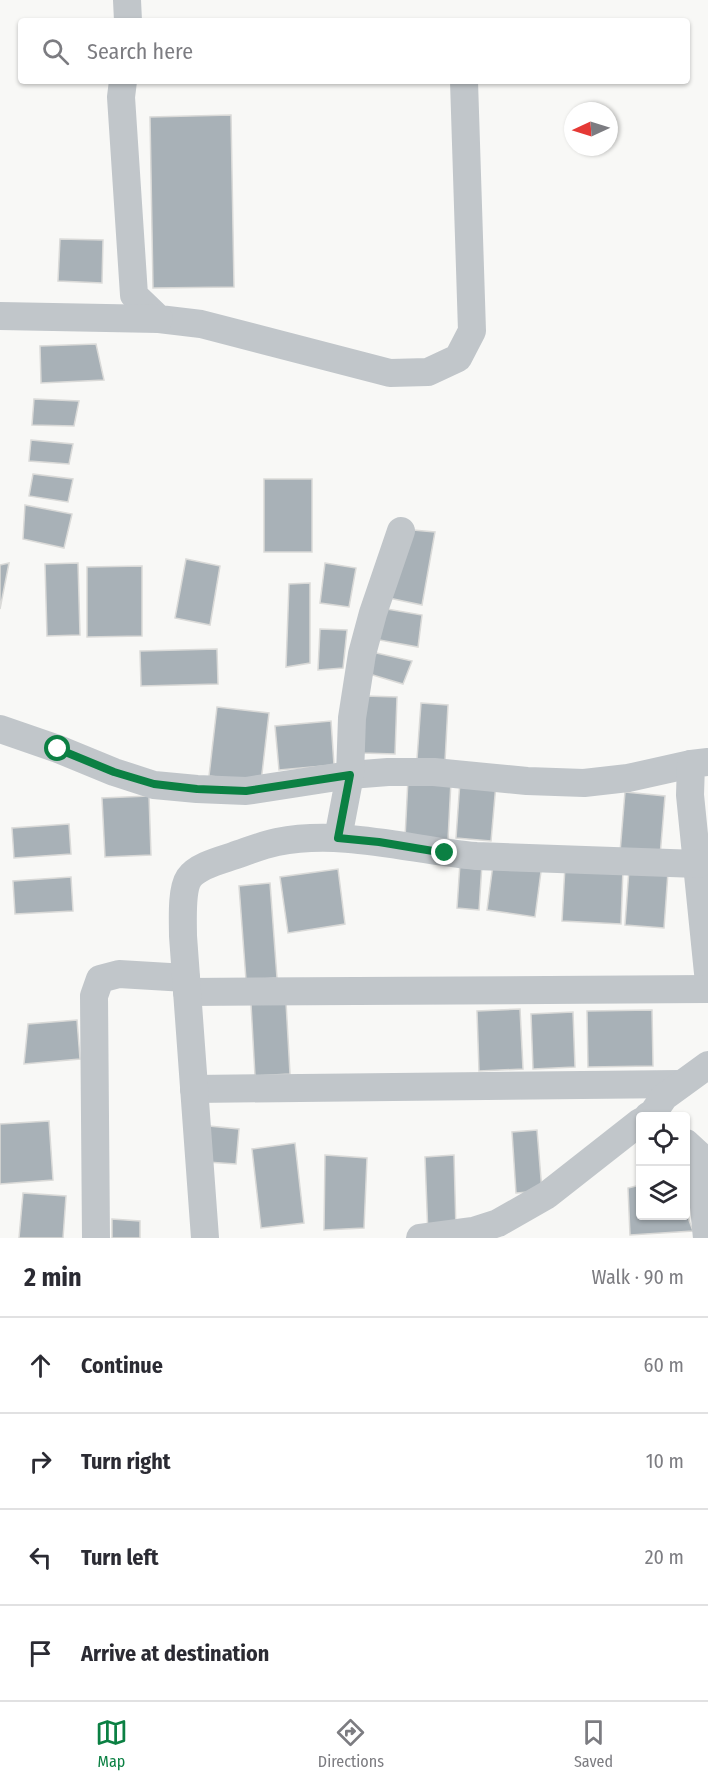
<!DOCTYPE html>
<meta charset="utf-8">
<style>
:root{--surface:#fff;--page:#f2f2f3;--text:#2b2b33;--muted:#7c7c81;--line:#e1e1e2;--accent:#0b8043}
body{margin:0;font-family:"Fira Sans Condensed",sans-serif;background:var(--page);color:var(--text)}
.controls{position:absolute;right:18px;bottom:18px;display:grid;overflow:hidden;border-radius:6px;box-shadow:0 2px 4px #0004}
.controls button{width:54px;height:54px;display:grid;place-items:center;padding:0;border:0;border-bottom:2px solid var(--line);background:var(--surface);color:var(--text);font:30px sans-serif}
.compass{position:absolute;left:564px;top:102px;width:54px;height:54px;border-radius:50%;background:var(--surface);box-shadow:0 2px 4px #0004;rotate:266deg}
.stop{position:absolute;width:18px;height:18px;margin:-14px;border:4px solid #0b8043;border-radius:50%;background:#fff}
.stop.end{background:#0b8043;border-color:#fff;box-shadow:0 2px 6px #0008}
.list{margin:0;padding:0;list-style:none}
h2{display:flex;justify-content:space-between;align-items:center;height:78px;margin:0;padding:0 24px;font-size:26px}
h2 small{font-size:20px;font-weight:400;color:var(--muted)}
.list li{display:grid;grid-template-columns:39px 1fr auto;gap:18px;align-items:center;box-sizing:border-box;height:96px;padding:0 24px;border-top:2px solid var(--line)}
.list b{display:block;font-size:22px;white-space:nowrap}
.list em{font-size:20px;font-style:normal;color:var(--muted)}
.icon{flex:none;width:33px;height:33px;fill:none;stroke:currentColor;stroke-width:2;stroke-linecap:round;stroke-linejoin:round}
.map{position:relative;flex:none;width:708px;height:1238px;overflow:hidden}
.search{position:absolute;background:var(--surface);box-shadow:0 2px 4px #0004;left:18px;right:18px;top:18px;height:66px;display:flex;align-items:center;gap:15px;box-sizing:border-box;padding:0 21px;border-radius:6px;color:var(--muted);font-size:22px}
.sheet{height:462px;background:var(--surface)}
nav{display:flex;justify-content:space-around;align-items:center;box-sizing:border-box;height:84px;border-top:2px solid var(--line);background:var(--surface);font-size:16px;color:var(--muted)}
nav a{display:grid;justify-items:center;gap:3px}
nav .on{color:var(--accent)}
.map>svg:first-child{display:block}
.building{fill:#a8b1b7;stroke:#dadad8;stroke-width:1.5}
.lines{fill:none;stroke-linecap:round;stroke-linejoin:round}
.street{stroke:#c1c6ca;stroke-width:28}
.route{stroke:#0b8043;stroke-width:8}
</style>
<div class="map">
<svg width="708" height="1238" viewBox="0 0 708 1238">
<rect width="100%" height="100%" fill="#f8f8f6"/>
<!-- building -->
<g class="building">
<path d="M 231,115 L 234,287 L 153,288 L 150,117 Z"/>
<path d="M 60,239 L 103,240 L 102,283 L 58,281 Z"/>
<path d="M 96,344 L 104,380 L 41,383 L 40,346 Z"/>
<path d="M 34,399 L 79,401 L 74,426 L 32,425 Z"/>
<path d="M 31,440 L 73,444 L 69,464 L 29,461 Z"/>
<path d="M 33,474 L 73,479 L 68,502 L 29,496 Z"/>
<rect x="264" y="479" width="48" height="73"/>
<path d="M 25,505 L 72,514 L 64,548 L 23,539 Z"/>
<path d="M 413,530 L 435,532 L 422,605 L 384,597 Z"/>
<path d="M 186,559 L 220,566 L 210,625 L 175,618 Z"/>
<path d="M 9,563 L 0,609 L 0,565 Z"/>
<path d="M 78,563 L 80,635 L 47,636 L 45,564 Z"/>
<path d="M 325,563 L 356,568 L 349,607 L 320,603 Z"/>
<path d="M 142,566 L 142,636 L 87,637 L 87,567 Z"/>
<path d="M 310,583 L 310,663 L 286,667 L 289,584 Z"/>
<path d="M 381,608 L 422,615 L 418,647 L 374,639 Z"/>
<path d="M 320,629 L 347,630 L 343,668 L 318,670 Z"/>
<path d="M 217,649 L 218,684 L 141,686 L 140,651 Z"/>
<path d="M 372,652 L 412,661 L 403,684 L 366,673 Z"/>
<path d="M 365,696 L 397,697 L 395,754 L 362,753 Z"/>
<path d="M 421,703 L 448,705 L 445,761 L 417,759 Z"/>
<path d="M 217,707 L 269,713 L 261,782 L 209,776 Z"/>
<path d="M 331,721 L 334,765 L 279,770 L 275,726 Z"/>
<path d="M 408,779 L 451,781 L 448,840 L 405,838 Z"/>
<path d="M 460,781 L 496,784 L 491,841 L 456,838 Z"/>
<path d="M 625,792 L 665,796 L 660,856 L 620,852 Z"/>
<path d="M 149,796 L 151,855 L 105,857 L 102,798 Z"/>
<path d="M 69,824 L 71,854 L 14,858 L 12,828 Z"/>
<path d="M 494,857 L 542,864 L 535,917 L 487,910 Z"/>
<path d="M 460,863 L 482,864 L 479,910 L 457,908 Z"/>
<path d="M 565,866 L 623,868 L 621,924 L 562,921 Z"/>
<path d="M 338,869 L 345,924 L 288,933 L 280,877 Z"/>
<path d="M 629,869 L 668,872 L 664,928 L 625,925 Z"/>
<path d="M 71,877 L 73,911 L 15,914 L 13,881 Z"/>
<path d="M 270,883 L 277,978 L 246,980 L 239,886 Z"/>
<path d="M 286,1002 L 290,1074 L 255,1076 L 251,1004 Z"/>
<path d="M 520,1009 L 523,1069 L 479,1071 L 477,1011 Z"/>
<path d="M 652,1010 L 653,1066 L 588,1067 L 587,1011 Z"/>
<path d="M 573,1012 L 575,1067 L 533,1069 L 531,1014 Z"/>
<path d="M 77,1020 L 80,1059 L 24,1064 L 28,1024 Z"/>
<path d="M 49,1121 L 53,1180 L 0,1184 L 0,1124 Z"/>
<path d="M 209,1126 L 239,1129 L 236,1164 L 207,1162 Z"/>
<path d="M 537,1130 L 542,1191 L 516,1193 L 512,1132 Z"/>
<path d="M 295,1143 L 304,1223 L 261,1228 L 252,1149 Z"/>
<path d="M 325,1155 L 367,1158 L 364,1228 L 324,1230 Z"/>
<path d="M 454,1155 L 456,1231 L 428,1236 L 425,1157 Z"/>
<path d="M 640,1185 L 640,1216 L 686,1216 L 686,1212 L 693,1231 L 630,1235 L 628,1188 Z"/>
<path d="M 23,1193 L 66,1196 L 63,1238 L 19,1238 Z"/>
<path d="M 112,1219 L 140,1221 L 140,1238 L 112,1238 Z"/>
</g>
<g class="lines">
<!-- street -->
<g class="street">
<path d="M 127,0 L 128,21"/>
<path d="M 123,81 L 121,97 L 134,295 L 159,319 L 201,324 L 390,373 L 428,372 L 458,358 L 472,331 L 464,81"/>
<path d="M 0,316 L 159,319"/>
<path d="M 0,729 L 58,749 L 114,772 L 154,785 L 197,789 L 246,791 L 350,775 L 388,772 L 434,772 L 527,781 L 584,783 L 628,778 L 691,764"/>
<path d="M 708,762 L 691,764 L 690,795 L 708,973"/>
<path d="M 338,838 L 350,775 L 352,718 L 362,654 L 373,613 L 401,531"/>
<path d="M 187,992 L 708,989"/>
<path d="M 194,1089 L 681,1084"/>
<path d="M 648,1116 L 653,1113 L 664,1097 L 708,1065"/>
<path d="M 686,1143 L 699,1155 L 707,1238"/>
<path d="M 96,1238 L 94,996 L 100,979 L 119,974 L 186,978"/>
<path d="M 205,1238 L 183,936 C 183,921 181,890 189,878 C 197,866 221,860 233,856 C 248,851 262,845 277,842 C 343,829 410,850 476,856 L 698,864"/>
<path d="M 420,1238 L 473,1231 L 498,1223 L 547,1195 L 640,1122"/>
</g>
</g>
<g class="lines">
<!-- route -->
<path class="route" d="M 58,749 L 114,772 L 154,784 L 197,789 L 246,791 L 350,775 L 338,838 L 379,842 L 445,853"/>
</g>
</svg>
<div class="controls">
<button><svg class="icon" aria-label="locate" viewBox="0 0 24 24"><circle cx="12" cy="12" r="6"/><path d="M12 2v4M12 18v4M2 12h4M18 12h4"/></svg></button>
<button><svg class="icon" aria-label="layers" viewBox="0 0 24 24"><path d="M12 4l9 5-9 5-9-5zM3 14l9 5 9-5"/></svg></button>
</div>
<svg class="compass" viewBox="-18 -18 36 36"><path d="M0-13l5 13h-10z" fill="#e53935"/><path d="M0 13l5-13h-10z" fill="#7c7c81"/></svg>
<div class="stop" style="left:58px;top:749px"></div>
<div class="stop end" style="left:445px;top:853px"></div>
<div class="search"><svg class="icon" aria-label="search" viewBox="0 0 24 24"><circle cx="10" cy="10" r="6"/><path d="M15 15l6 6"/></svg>Search here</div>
</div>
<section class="sheet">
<h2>2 min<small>Walk · 90 m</small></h2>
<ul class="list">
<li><svg class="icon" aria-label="ahead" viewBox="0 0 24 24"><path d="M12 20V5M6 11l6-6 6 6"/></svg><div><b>Continue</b></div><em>60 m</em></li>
<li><svg class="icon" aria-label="right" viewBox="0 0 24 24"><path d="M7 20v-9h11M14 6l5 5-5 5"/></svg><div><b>Turn right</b></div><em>10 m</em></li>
<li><svg class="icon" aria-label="left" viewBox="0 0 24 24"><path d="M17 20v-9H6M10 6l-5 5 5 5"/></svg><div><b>Turn left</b></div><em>20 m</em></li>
<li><svg class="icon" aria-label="arrive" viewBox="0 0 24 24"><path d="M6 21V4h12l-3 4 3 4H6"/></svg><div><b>Arrive at destination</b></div></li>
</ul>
</section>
<nav>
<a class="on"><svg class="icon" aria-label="map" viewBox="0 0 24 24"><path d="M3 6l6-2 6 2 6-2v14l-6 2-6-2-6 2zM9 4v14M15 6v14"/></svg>Map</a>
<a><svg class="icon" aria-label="directions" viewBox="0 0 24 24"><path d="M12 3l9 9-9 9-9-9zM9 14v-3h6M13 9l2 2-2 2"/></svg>Directions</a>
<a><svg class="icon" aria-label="saved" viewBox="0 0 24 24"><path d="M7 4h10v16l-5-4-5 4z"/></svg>Saved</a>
</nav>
